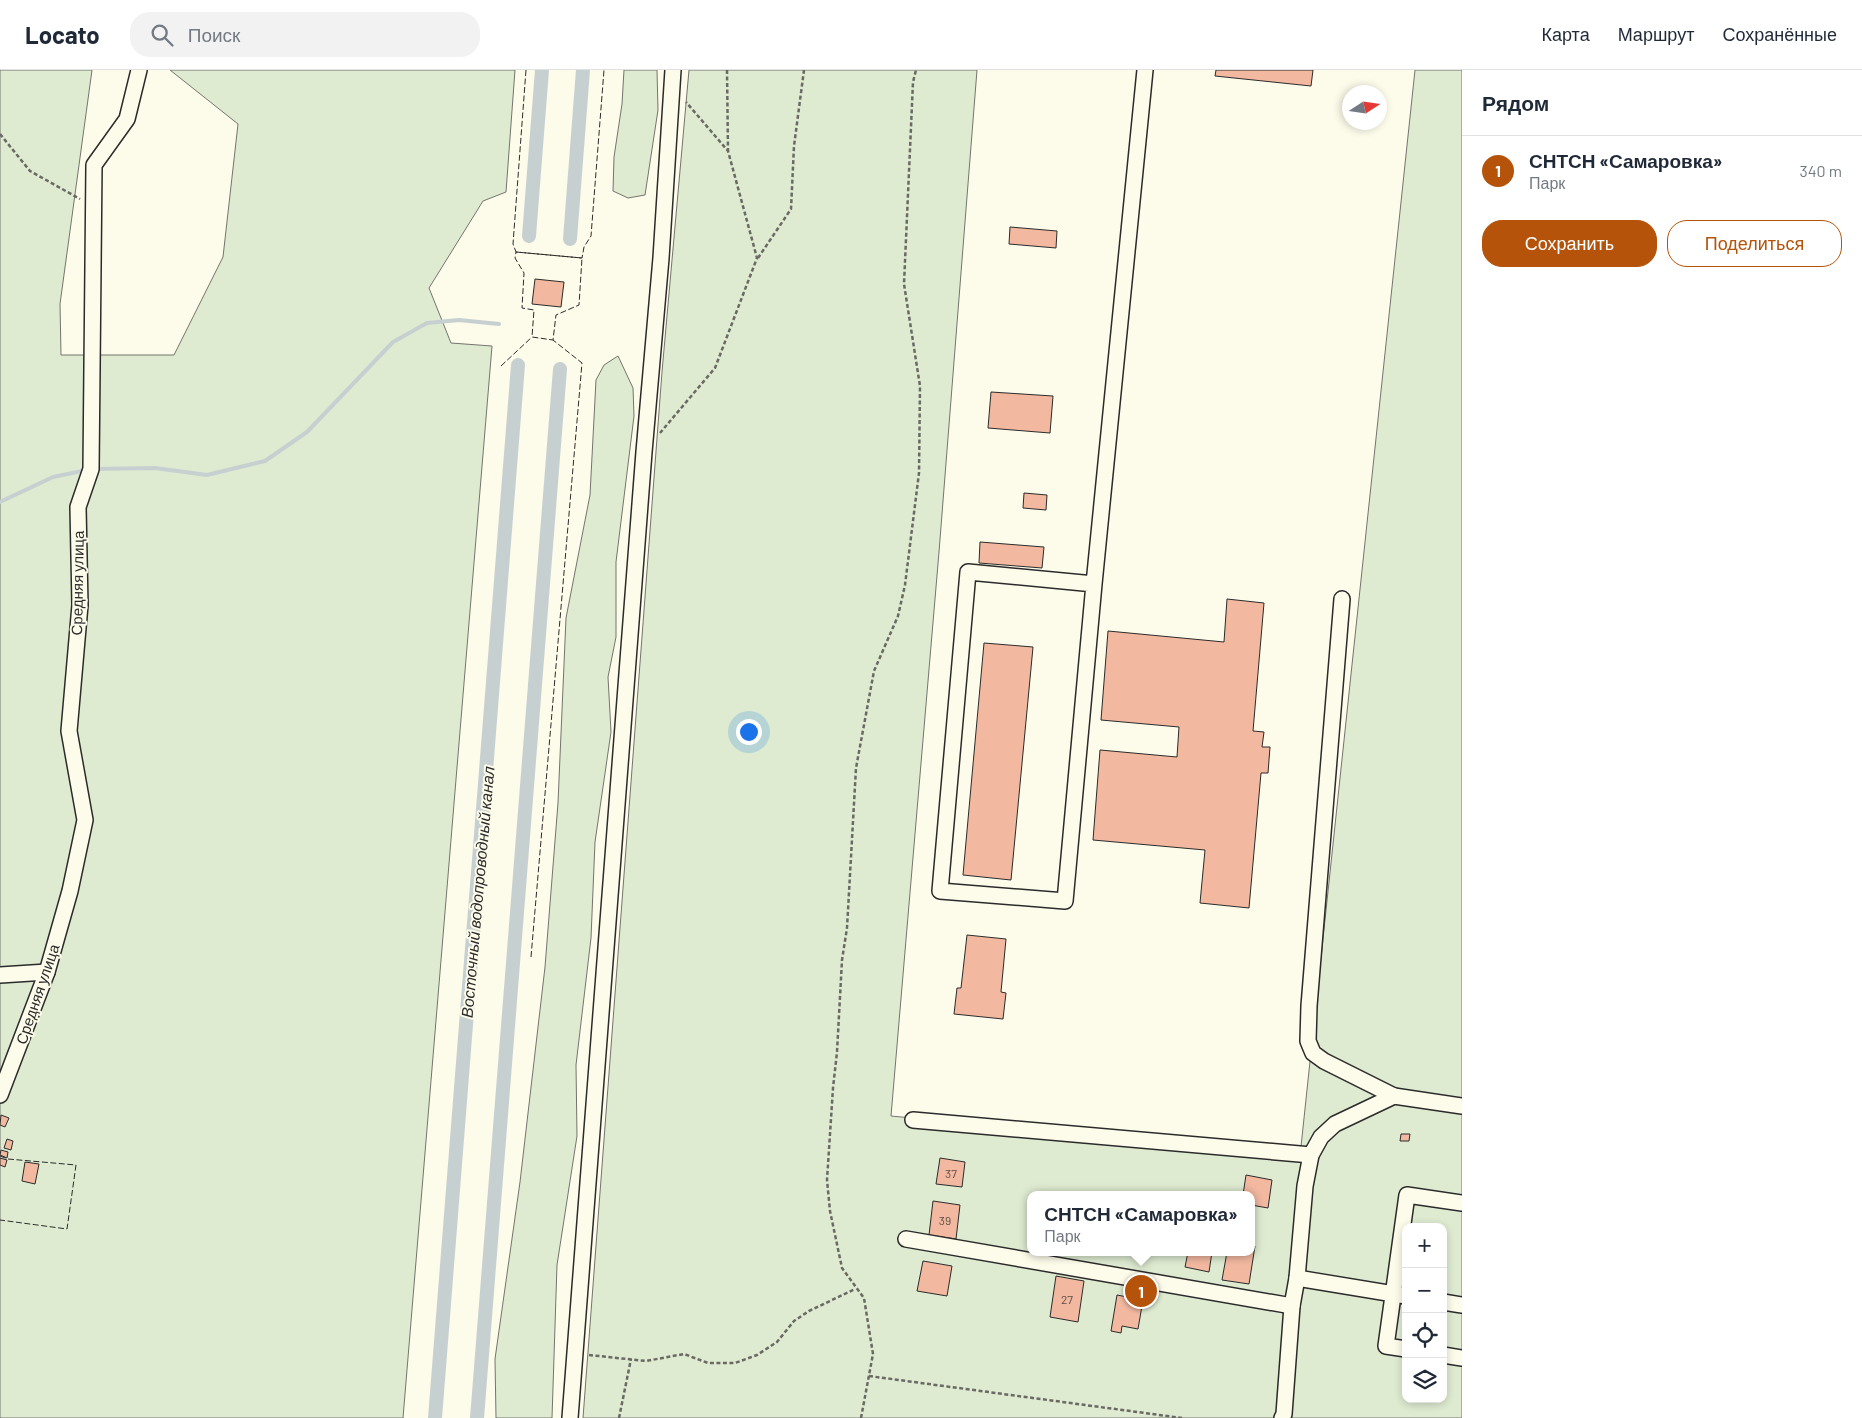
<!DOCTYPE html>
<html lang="ru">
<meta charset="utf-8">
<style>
:root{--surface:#fff;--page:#f2f2f3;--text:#1f2937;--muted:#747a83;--line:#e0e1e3;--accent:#b45309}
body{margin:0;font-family:Barlow,sans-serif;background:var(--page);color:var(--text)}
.controls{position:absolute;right:15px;bottom:15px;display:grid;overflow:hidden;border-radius:10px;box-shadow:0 2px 8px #0003}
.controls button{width:45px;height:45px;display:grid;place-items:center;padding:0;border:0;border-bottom:1px solid var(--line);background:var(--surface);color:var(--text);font:25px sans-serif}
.compass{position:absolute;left:1342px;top:15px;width:45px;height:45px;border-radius:50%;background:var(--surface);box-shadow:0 2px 8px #0003;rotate:78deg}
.you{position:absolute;left:748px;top:661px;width:18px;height:18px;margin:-12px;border:4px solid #fff;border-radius:50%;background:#1a73e8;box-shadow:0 0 0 8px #1a73e833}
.badge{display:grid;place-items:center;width:32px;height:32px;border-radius:50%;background:var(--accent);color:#fff;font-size:16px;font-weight:700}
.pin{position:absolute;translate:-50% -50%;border:2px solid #fff;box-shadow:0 1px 5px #0006}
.popup{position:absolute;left:1027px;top:1121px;width:228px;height:65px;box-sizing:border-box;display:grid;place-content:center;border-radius:10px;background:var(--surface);filter:drop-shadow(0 1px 4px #0005);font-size:16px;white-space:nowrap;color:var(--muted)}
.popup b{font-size:19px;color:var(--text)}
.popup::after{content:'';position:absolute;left:50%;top:100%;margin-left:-10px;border:10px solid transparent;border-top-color:var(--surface)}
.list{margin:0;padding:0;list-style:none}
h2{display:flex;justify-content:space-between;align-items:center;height:65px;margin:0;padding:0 20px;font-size:21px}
h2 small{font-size:16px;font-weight:400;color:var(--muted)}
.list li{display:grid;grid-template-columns:32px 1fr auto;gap:15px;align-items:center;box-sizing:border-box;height:70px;padding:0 20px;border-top:1px solid var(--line)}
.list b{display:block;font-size:19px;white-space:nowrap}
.list p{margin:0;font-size:16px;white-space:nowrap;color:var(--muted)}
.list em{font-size:16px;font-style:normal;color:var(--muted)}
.actions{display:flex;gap:10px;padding:15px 20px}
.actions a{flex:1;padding:11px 0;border:1px solid var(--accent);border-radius:20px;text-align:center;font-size:18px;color:var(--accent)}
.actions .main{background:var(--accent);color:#fff}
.icon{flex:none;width:28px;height:28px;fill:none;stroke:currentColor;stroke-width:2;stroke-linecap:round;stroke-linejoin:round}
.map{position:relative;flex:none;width:1462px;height:1348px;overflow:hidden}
header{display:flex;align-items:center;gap:30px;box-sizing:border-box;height:70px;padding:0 25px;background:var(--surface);border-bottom:1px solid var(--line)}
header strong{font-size:24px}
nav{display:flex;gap:28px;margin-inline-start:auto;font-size:18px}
.search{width:350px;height:45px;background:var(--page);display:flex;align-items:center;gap:12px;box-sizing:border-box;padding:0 18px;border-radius:20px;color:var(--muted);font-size:19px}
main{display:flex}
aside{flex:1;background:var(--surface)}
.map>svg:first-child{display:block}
.green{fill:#deebd1;stroke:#74746e;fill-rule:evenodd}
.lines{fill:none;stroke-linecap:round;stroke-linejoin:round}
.stream{stroke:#c7d0d0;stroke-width:4}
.canal{stroke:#c7d0d0;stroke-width:14}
.building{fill:#f2b8a0;stroke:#2b2b2b}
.minor-casing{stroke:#2b2b2b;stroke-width:18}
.path{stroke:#6a6964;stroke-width:2.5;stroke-dasharray:4 2.5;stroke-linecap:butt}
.minor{stroke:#fdfbea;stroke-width:15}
.fence{stroke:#2b2b2b;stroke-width:1;stroke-dasharray:6 2.5;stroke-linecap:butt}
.labels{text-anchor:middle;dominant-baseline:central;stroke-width:4;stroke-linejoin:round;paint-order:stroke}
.number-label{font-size:12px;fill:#5d4e48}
.street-label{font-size:15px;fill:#2b2b2b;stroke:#fdfbea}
.water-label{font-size:16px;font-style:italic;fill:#2b2b2b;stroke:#fdfbea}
</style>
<header>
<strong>Locato</strong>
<div class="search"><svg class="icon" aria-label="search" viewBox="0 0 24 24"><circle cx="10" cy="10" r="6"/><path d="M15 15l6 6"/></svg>Поиск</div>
<nav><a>Карта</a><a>Маршрут</a><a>Сохранённые</a></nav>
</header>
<main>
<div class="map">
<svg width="1462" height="1348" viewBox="0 0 1462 1348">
<rect width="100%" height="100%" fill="#fdfbea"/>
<!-- green -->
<g class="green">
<path d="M 0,0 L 92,0 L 60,234 L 61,285 L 174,285 L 223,187 L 238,54 L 170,0 L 515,0 L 506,122 L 483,131 L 429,218 L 451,273 L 492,276 L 403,1348 L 0,1348 Z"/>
<path d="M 624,0 L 657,0 L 658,40 L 645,125 L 628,128 L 613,121 L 614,87 L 622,34 Z"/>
<path d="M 689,0 L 977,0 L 939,482 L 891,1046 L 1300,1086 L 1415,0 L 1462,0 L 1462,1348 L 583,1348 L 662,302 ZM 1031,1125 L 1251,1125 L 1251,1182 L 1031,1182 ZM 1406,1157 L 1443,1157 L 1443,1329 L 1406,1329 Z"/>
<path d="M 618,286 L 633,318 L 634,346 L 616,492 L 616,567 L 608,607 L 611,662 L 595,772 L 591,868 L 576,995 L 577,1066 L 557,1195 L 552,1348 L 496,1348 L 495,1289 L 520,1112 L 545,897 L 558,733 L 566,548 L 590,425 L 596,310 L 604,295 Z"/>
</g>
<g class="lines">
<!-- stream -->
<g class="stream">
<path d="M 94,399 L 155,398 L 207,405 L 265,391 L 307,362 L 393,272 L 427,253 L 459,250 L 499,254"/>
<path d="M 0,432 L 53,407 L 87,400"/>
</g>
<!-- canal -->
<g class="canal">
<path d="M 529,166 L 542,0"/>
<path d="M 570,169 L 583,0"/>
<path d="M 435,1348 L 518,295"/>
<path d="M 477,1348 L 560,299"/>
</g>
</g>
<!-- building -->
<g class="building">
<path d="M 1216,0 L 1313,0 L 1311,16 L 1215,6 Z"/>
<path d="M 1010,157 L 1057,161 L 1056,178 L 1009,174 Z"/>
<path d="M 535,209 L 564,212 L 561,237 L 532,234 Z"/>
<path d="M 991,322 L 1053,326 L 1050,363 L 988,358 Z"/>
<path d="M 1024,423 L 1047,425 L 1046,440 L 1023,438 Z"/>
<path d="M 980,472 L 1044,477 L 1042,498 L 979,493 Z"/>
<path d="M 1227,529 L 1264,533 L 1253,661 L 1264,662 L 1262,677 L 1270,677 L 1268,703 L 1261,703 L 1249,838 L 1200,833 L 1205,780 L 1093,770 L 1100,680 L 1177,687 L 1179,657 L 1101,650 L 1108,561 L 1224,572 Z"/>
<path d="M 984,573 L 1033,577 L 1011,810 L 963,805 Z"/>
<path d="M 967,865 L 1006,869 L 1001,922 L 1006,923 L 1003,949 L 954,944 L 957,918 L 961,918 Z"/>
<path d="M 1,1045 L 9,1048 L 5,1057 L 0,1055 Z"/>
<path d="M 1401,1064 L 1410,1064 L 1409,1071 L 1400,1071 Z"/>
<path d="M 7,1069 L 13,1071 L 11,1080 L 4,1078 Z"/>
<path d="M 1,1080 L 8,1082 L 7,1088 L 0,1085 Z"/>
<path d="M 0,1088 L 7,1090 L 5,1097 L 0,1095 Z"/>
<path d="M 940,1088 L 965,1092 L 962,1117 L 936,1114 Z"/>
<path d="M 25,1092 L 39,1094 L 35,1114 L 22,1111 Z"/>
<path d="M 1246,1105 L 1272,1110 L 1268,1138 L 1251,1135 L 1251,1125 L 1243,1125 Z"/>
<path d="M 933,1131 L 960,1135 L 956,1169 L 929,1165 Z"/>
<path d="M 1251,1175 L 1255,1176 L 1249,1214 L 1222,1210 L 1227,1182 L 1251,1182 Z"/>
<path d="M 1188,1182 L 1212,1182 L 1209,1202 L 1185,1197 Z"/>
<path d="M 923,1191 L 952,1196 L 947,1226 L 917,1221 Z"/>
<path d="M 1056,1206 L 1084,1211 L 1078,1252 L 1050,1247 Z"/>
<path d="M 1117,1225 L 1143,1230 L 1138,1259 L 1122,1256 L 1121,1263 L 1111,1261 Z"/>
</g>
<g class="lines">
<defs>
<g id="minor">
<path d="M 1094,514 L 968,502 L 940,821 L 1065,831 L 1094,514 L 1145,0"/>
<path d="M 1342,529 L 1309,936 L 1308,971 L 1313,983 L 1324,991 L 1394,1026"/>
<path d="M 0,905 L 47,902"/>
<path d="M 0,1025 L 47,902 L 70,821 L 85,750 L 69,661 L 80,535 L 78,437 L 91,399 L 94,95 L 127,49 L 139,0"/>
<path d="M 913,1050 L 1311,1085"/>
<path d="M 906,1169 L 1292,1236"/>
<path d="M 1297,1208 L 1406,1226"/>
<path d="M 1443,1232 L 1462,1235"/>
<path d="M 1406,1279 L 1386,1276 L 1407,1125 L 1462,1133"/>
<path d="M 1443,1285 L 1462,1288"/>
<path d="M 570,1348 L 644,382 L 661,188 L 673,0"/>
<path d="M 1282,1348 L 1284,1344 L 1292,1236 L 1297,1208 L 1305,1116 L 1311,1085 L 1321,1067 L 1335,1054 L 1394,1026 L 1462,1036"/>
</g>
</defs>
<!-- minor casing -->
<use href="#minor" class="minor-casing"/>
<!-- path -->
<g class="path">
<path d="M 727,0 L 728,81"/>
<path d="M 0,64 L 30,101 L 80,129"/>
<path d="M 758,188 L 791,139 L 794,76 L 804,0"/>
<path d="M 660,363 L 715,298 L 757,188 L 728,81 L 686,32"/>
<path d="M 589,1285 L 646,1291 L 684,1284 L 708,1293 L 735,1293 L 757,1285 L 777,1272 L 794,1251 L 809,1241 L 855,1219"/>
<path d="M 869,1306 L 1182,1348"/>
<path d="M 619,1348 L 631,1289"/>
<path d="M 861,1348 L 873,1284 L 864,1228 L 842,1198 L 830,1141 L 827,1110 L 833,1018 L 837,982 L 842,890 L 847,858 L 856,698 L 874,601 L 898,546 L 905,515 L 919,403 L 920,316 L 904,214 L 913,12 L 916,0"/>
</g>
<!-- minor -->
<use href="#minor" class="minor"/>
<!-- fence -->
<g class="fence">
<path d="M 526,0 L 513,174 L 516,182 L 582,188 L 584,177 L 591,166 L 604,0"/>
<path d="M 516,182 L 582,188 L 579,235 L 556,245 L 553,270 L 532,267 L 534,240 L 522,238 L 524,203 L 515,188 Z"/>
<path d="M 501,296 L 532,267"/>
<path d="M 531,887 L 582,293 L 553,270"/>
<path d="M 0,1086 L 8,1089 L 76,1095 L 67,1159 L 0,1150"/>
</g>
</g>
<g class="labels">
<!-- number labels -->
<g class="number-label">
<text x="951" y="1103">37</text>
<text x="945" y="1150">39</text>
<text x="1067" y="1229">27</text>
</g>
<!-- street labels -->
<g class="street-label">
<text transform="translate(77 513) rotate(-89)">Средняя улица</text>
<text transform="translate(37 924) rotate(-71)">Средняя улица</text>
</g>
<!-- water labels -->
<g class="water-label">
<text transform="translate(477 822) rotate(-85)">Восточный водопроводный канал</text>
</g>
</g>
</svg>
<div class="controls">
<button>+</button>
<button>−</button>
<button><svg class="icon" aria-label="locate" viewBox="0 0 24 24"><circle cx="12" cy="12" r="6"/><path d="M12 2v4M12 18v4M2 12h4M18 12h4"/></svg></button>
<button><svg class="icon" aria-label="layers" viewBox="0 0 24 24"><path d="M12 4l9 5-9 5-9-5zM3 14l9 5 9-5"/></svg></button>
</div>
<svg class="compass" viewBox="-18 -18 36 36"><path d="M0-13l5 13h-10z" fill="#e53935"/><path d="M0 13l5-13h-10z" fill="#747a83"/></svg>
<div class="you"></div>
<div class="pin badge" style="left:1141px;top:1221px">1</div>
<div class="popup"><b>СНТСН «Самаровка»</b>Парк</div>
</div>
<aside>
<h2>Рядом<small></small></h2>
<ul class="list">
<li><span class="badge">1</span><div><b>СНТСН «Самаровка»</b><p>Парк</p></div><em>340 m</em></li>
</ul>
<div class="actions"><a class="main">Сохранить</a><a>Поделиться</a></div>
</aside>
</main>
